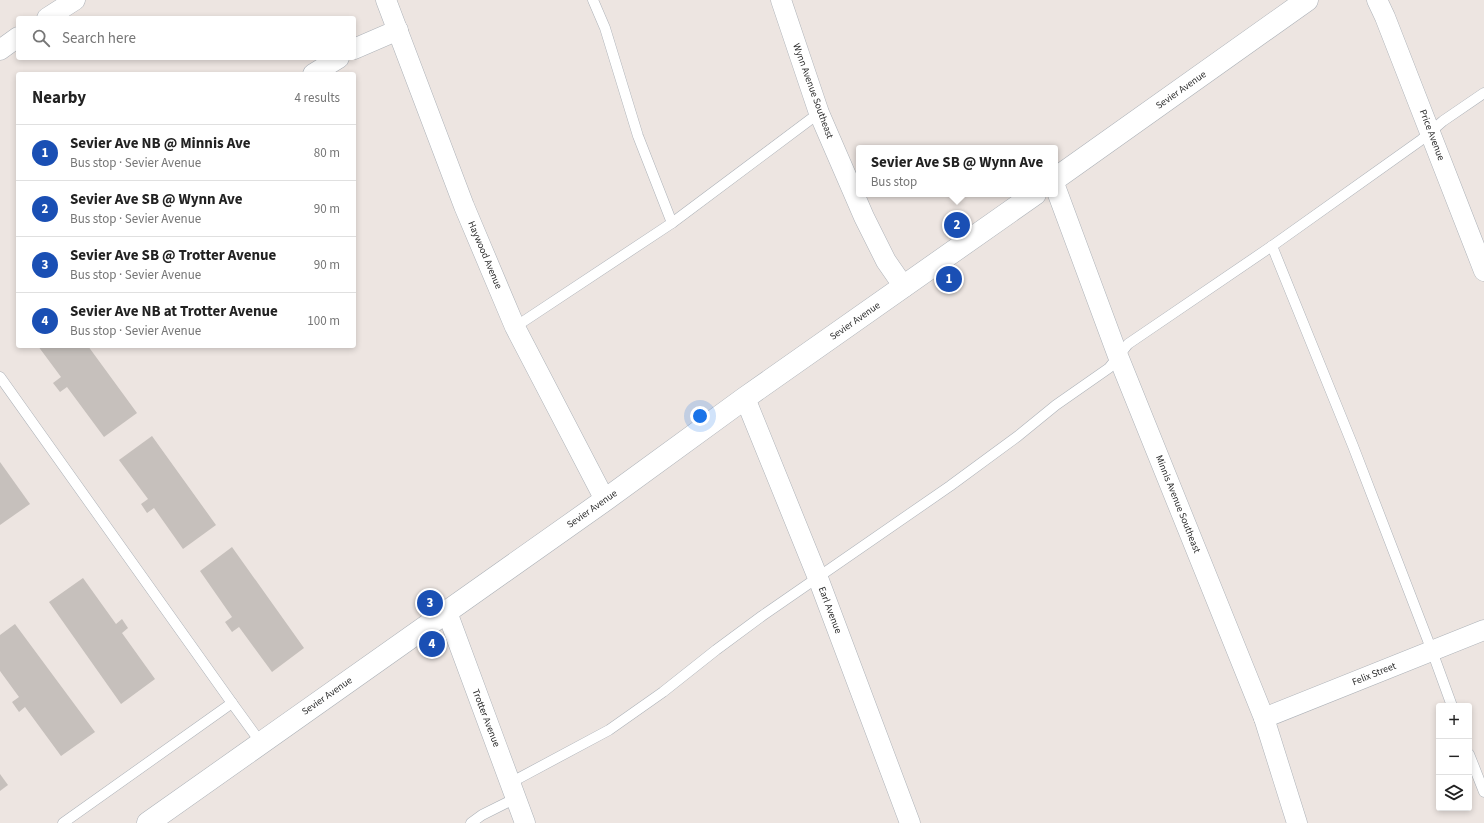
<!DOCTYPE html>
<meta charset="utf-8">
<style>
:root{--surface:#fff;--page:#f6f6f6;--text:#222;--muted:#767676;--line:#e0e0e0;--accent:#d93025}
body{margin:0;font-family:"Source Sans 3",sans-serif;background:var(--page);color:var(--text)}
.controls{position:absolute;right:12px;bottom:12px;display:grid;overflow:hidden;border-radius:4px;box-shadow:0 2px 6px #0003}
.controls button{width:36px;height:36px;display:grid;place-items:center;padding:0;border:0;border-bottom:1px solid var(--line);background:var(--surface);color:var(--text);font:20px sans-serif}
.you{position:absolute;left:700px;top:416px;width:14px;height:14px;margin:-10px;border:3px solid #fff;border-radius:50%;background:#1a73e8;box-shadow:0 0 0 6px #1a73e833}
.badge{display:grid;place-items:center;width:26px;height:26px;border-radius:50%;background:var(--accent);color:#fff;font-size:13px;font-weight:700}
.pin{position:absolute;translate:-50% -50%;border:2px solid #fff;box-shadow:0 1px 4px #0006}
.popup{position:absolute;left:856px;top:145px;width:202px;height:52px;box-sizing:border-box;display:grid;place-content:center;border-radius:4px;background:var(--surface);filter:drop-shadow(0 1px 3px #0005);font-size:13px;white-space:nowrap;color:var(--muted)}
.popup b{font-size:15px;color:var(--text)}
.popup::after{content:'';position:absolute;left:50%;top:100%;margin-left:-8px;border:8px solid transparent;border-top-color:var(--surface)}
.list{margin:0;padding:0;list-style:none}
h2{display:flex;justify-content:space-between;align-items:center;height:52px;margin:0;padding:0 16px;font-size:17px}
h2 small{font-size:13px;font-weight:400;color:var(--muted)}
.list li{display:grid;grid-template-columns:26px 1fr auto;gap:12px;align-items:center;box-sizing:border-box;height:56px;padding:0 16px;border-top:1px solid var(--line)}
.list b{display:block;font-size:15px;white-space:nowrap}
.list p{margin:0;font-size:13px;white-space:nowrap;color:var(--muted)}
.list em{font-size:13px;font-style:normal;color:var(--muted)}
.icon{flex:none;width:22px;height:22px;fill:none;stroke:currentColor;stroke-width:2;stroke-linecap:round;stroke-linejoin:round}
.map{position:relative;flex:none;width:1484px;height:823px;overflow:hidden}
.search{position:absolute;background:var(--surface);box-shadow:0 2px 6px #0003;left:16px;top:16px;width:340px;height:44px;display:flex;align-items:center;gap:10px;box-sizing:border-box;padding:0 14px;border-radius:4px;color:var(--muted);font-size:15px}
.panel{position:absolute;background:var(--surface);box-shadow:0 2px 6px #0003;left:16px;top:72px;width:340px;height:276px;border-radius:4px}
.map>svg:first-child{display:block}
.building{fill:#c6c0bc}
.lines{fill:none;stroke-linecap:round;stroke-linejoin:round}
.lane-casing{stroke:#adb2b8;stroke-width:11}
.street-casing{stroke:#adb2b8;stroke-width:21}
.secondary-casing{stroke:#adb2b8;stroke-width:23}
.lane{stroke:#fff;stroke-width:10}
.street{stroke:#fff;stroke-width:20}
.secondary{stroke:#fff;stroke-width:22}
.labels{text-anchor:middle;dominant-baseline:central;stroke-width:4;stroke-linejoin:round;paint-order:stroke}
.street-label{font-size:10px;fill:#2d2d2d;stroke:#fff}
</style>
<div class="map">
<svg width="1484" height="823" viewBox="0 0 1484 823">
<rect width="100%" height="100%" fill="#ede5e1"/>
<!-- building -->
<g class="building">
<path d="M 38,346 L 88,346 L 137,413 L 104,437 L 67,387 L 60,392 L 53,383 L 61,377 Z"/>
<path d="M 152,436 L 216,525 L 183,549 L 154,508 L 147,513 L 141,504 L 148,499 L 119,460 Z"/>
<path d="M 0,462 L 30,504 L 0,525 Z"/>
<path d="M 232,547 L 304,648 L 272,672 L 239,627 L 232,632 L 225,622 L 232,617 L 200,571 Z"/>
<path d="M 83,578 L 116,624 L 122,619 L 128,628 L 122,633 L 155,679 L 121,704 L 49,602 Z"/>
<path d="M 15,624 L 95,732 L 61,756 L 25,707 L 19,712 L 12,702 L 19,697 L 0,671 L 0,635 Z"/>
<path d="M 0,774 L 8,785 L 0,791 Z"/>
</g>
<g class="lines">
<defs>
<g id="lane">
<path d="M 593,0 L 605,28 L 638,136 L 672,223"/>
<path d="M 1272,246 L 1353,446 L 1432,651 L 1452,706"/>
<path d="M 515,327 L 672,223 L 819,113"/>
<path d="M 0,377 L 232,703 L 63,823"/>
<path d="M 232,703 L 261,743"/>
<path d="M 1469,754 L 1484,792"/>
<path d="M 510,783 L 609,730 L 663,692 L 716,650 L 762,616 L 950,486 L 1018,436 L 1056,405 L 1109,368 L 1128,344 L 1272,246 L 1421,140 L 1443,121 L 1484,93"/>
<path d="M 471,823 L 482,815 L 516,798"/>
</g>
<g id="street">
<path d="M 386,0 L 464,206 L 515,327 L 605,500"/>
<path d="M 781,0 L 819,113 L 864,217 L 886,261 L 904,287"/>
<path d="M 1377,0 L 1385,17 L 1484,271"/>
<path d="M 47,18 L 75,0"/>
<path d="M 354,49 L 398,30"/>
<path d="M 0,50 L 18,37"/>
<path d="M 313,74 L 339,58"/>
<path d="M 1055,186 L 1118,356 L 1264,718 L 1297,823"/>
<path d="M 745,398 L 818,578 L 910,823"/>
<path d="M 447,612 L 525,823"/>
<path d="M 1264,718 L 1484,630"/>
</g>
<g id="secondary">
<path d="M 1055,179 L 1307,0"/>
<path d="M 148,823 L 605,500 L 745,398 L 1035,194"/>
</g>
</defs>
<!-- lane casing -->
<use href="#lane" class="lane-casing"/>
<!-- street casing -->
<use href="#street" class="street-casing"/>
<!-- secondary casing -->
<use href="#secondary" class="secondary-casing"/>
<!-- lane -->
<use href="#lane" class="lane"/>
<!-- street -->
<use href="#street" class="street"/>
<!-- secondary -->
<use href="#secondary" class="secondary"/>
</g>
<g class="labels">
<!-- street labels -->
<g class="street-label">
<text transform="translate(1181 90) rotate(-35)">Sevier Avenue</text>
<text transform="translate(813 91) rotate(70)">Wynn Avenue Southeast</text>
<text transform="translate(1432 135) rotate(69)">Price Avenue</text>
<text transform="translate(485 255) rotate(67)">Haywood Avenue</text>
<text transform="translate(855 321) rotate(-35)">Sevier Avenue</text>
<text transform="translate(1178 504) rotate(68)">Minnis Avenue Southeast</text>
<text transform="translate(592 509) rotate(-35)">Sevier Avenue</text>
<text transform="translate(830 610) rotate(69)">Earl Avenue</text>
<text transform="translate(1374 674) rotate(-22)">Felix Street</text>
<text transform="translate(327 696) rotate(-35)">Sevier Avenue</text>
<text transform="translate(486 718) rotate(69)">Trotter Avenue</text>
</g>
</g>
</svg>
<div class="controls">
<button>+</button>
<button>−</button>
<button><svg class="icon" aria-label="layers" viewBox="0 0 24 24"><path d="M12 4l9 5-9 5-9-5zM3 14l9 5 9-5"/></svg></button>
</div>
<div class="you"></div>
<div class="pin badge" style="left:949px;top:279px;background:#1a4fb4">1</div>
<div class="pin badge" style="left:957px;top:225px;background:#1a4fb4">2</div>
<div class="popup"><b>Sevier Ave SB @ Wynn Ave</b>Bus stop</div>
<div class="pin badge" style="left:430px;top:603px;background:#1a4fb4">3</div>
<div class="pin badge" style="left:432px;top:644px;background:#1a4fb4">4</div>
<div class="search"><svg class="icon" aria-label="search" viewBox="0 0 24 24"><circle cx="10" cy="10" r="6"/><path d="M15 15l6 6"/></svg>Search here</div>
<section class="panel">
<h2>Nearby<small>4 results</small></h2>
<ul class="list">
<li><span class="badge" style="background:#1a4fb4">1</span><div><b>Sevier Ave NB @ Minnis Ave</b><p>Bus stop · Sevier Avenue</p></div><em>80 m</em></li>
<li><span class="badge" style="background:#1a4fb4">2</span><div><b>Sevier Ave SB @ Wynn Ave</b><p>Bus stop · Sevier Avenue</p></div><em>90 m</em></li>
<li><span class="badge" style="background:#1a4fb4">3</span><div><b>Sevier Ave SB @ Trotter Avenue</b><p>Bus stop · Sevier Avenue</p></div><em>90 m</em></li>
<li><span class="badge" style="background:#1a4fb4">4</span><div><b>Sevier Ave NB at Trotter Avenue</b><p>Bus stop · Sevier Avenue</p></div><em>100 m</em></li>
</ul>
</section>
</div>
